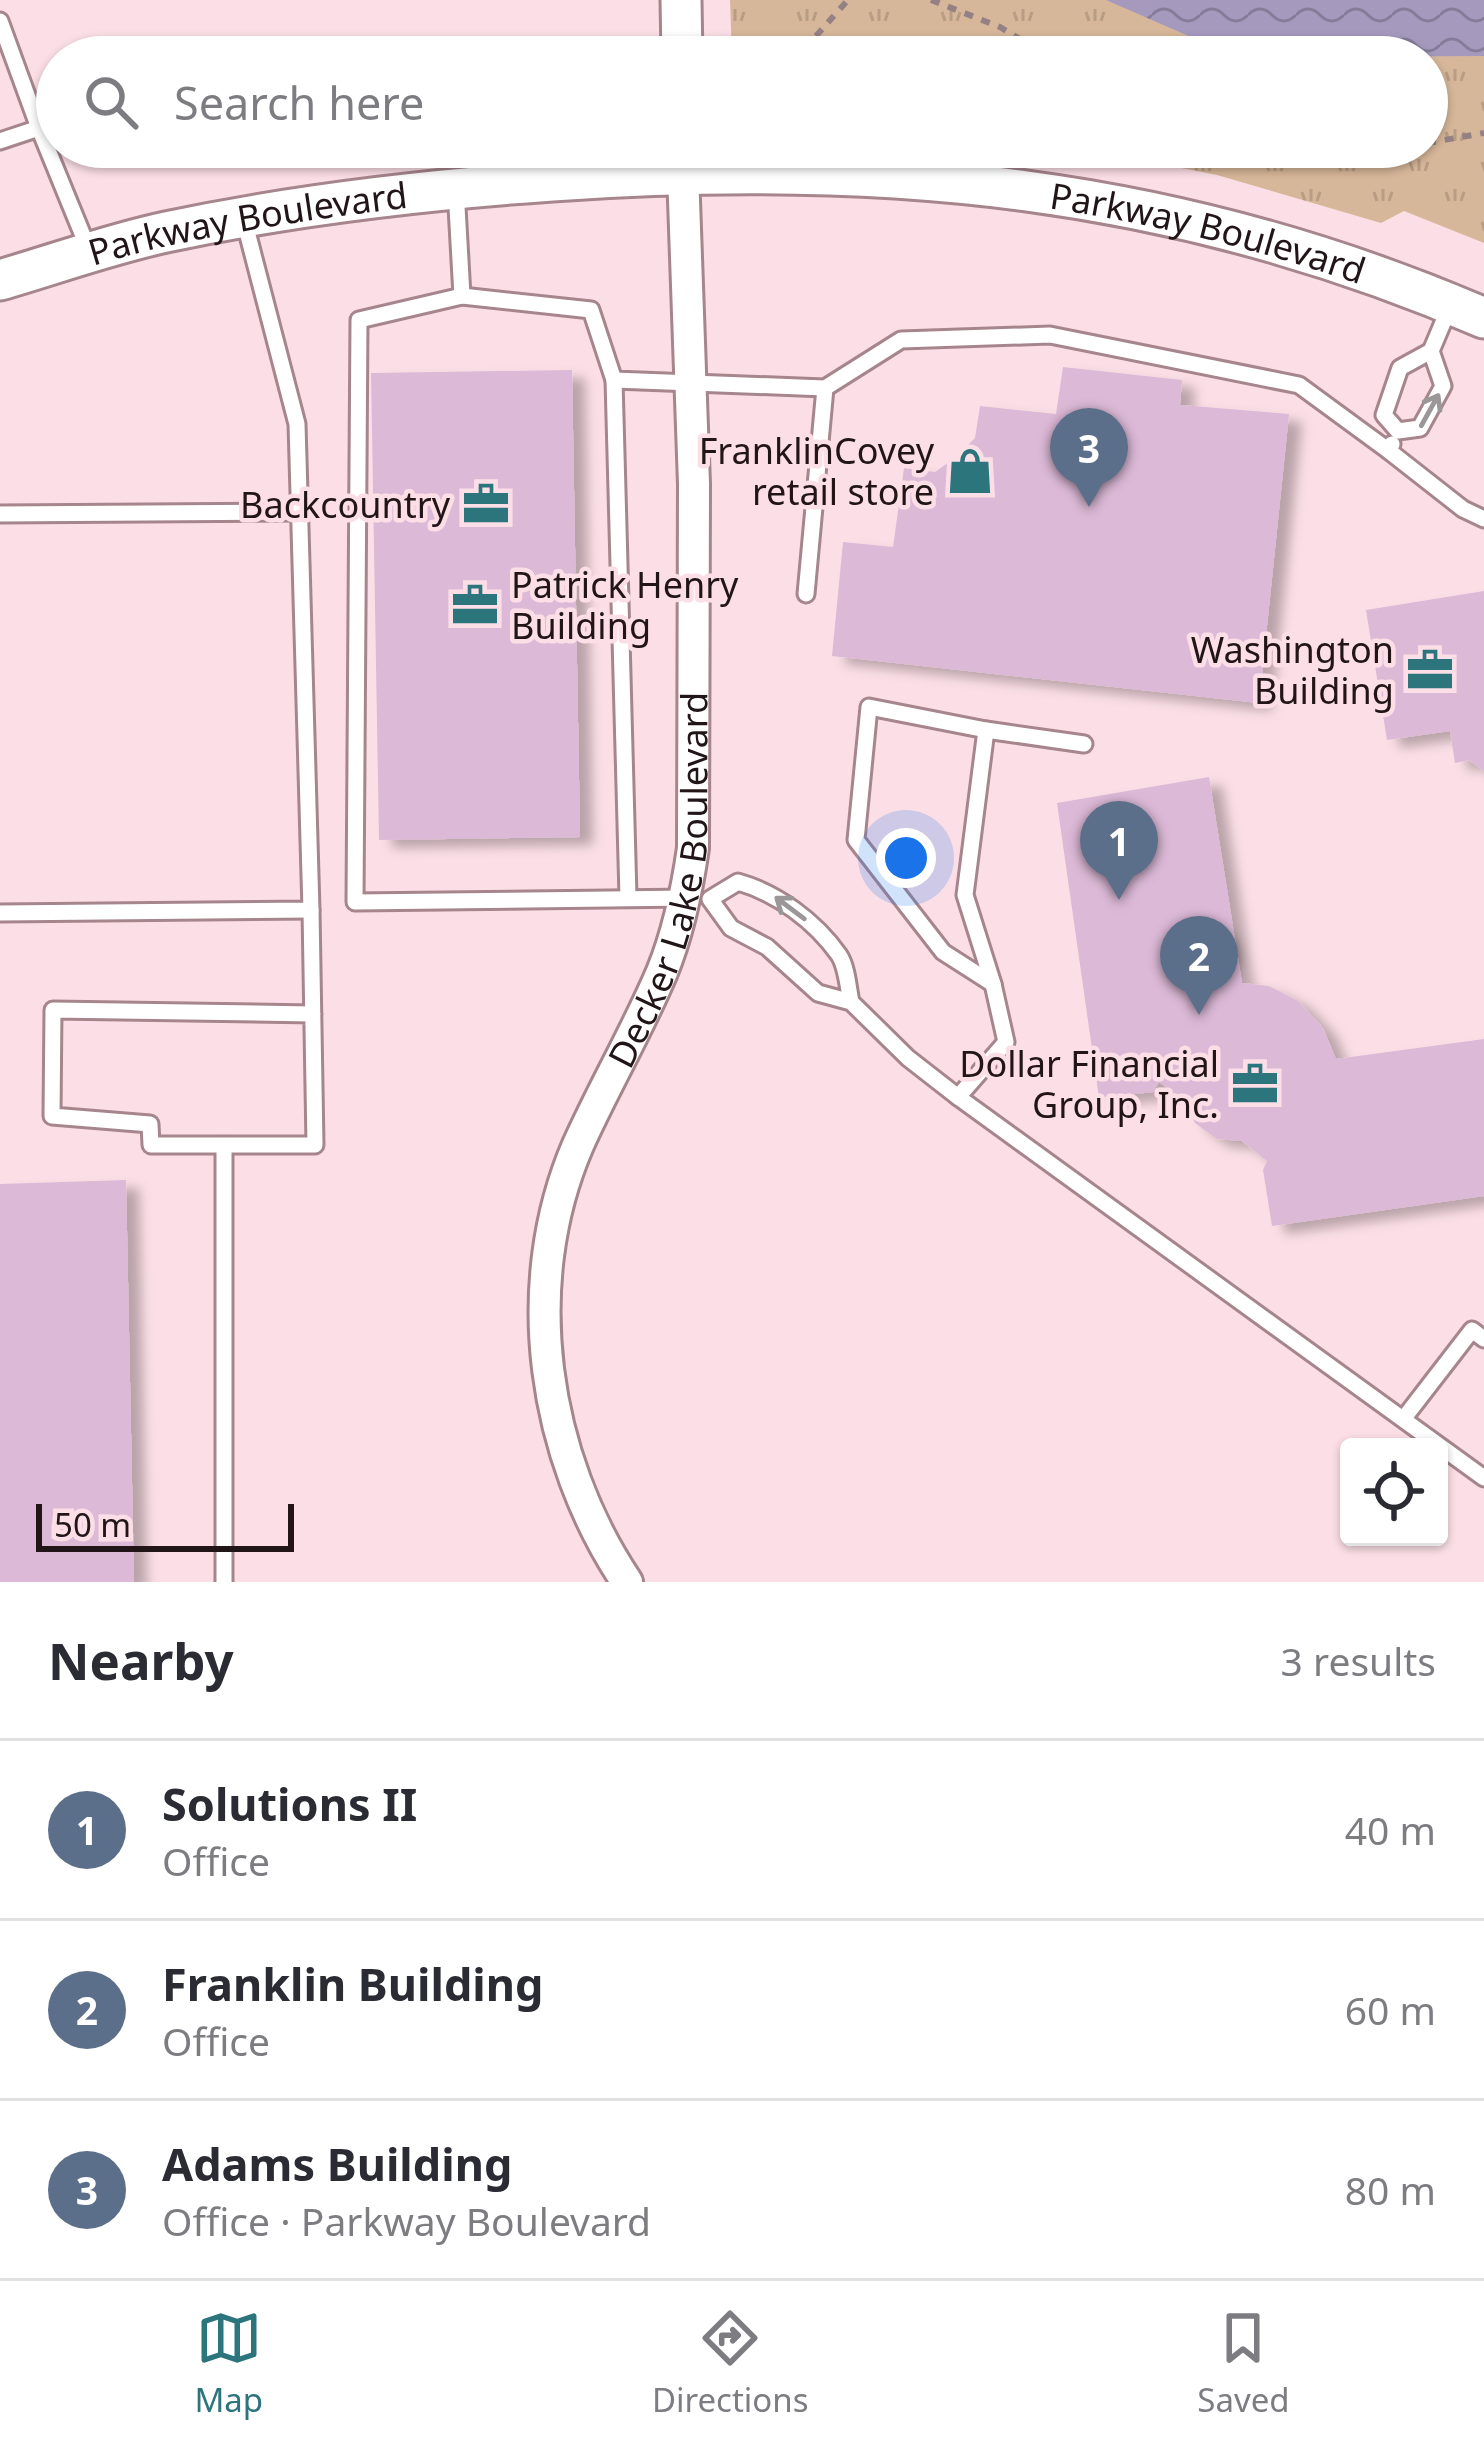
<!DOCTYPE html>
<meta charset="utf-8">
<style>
:root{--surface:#fff;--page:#f7f7f7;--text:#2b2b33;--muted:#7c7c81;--line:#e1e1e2;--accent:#2c757d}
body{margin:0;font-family:"Noto Sans",sans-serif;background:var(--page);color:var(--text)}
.controls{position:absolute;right:36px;bottom:36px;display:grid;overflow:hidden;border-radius:12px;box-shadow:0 3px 9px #0004}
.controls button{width:108px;height:108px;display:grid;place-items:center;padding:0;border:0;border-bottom:3px solid var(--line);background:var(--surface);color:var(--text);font:60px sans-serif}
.scale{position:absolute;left:36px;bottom:30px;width:258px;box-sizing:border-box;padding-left:12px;border:6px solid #211518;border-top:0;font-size:33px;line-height:42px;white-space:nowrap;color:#211518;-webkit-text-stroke:9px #fcdfe6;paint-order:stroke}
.you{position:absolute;left:906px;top:858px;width:42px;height:42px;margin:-30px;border:9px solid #fff;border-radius:50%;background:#1a73e8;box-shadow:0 0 0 18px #1a73e833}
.badge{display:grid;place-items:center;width:78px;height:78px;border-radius:50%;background:var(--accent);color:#fff;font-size:39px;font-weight:700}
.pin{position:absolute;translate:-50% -99px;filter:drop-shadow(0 3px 6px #0008)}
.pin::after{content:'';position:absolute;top:63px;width:42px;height:36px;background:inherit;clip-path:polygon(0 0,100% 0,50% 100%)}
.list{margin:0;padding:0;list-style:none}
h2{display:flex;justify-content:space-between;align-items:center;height:156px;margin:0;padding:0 48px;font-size:51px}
h2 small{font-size:39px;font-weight:400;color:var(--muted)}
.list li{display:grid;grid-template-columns:78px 1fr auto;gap:36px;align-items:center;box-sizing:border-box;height:180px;padding:0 48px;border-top:3px solid var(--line)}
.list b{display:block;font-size:45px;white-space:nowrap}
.list p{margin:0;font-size:39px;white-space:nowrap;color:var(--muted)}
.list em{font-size:39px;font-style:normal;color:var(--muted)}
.icon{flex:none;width:66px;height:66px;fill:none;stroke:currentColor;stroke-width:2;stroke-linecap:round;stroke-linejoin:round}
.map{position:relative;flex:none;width:1484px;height:1582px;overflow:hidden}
.search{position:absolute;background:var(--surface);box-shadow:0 3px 9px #0004;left:36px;right:36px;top:36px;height:132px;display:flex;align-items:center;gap:30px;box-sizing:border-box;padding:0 42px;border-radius:66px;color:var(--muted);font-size:45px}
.sheet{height:696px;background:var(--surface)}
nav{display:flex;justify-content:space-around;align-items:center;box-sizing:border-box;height:168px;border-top:3px solid var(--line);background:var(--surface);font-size:33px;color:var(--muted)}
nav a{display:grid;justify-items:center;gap:6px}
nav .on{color:var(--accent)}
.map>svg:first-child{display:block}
.park{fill:url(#park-tufts)}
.water{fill:url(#water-waves)}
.building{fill:#dcb9d7;filter:url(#shadow)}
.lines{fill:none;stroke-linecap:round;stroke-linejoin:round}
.service-casing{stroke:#a6858d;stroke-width:21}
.minor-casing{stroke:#a6858d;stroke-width:36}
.tertiary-casing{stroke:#a6858d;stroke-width:45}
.path{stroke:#958085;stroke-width:6;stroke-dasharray:9 9;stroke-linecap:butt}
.service{stroke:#fff;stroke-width:15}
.minor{stroke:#fff;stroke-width:30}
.tertiary{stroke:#fff;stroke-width:39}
.oneway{stroke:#9b9697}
.labels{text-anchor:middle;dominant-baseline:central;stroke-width:9;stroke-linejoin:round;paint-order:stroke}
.street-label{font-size:36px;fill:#211518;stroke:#fcdfe6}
.poi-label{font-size:36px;fill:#211518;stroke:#fcdfe6;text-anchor:end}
</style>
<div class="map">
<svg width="1484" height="1582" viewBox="0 0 1484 1582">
<defs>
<pattern id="park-tufts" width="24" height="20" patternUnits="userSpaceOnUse" patternTransform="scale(3)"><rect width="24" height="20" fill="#d7b799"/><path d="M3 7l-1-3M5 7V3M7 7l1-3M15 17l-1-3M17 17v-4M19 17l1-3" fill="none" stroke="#b89c83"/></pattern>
<pattern id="water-waves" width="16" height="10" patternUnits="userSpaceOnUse" patternTransform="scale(3)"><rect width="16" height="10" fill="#a599be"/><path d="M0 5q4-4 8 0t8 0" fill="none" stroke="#867c99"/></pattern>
<filter id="shadow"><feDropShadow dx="13" dy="8" stdDeviation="6" flood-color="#0004"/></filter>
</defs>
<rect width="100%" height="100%" fill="#fcdfe6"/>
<!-- park -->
<path class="park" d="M 730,0 L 1484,0 L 1484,243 L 1404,211 L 1381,223 L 1217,175 L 1075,147 L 1427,147 L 1427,57 L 732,57 Z"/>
<!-- water -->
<path class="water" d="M 1106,0 L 1484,0 L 1484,56 L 1306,57 L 1216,48 Z"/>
<!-- building -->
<g class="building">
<path d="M 1063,367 L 1182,380 L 1180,405 L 1289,414 L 1259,703 L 832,656 L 843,542 L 893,547 L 904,468 L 935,472 L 956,457 L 975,438 L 980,406 L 1056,414 Z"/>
<path d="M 572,370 L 580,837 L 379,840 L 371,373 Z"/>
<path d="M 1484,591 L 1484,771 L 1469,760 L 1455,763 L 1450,731 L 1387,740 L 1366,610 Z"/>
<path d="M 1209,777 L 1242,983 L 1269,986 L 1298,1001 L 1323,1028 L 1336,1059 L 1484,1039 L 1484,1196 L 1272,1226 L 1263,1170 L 1267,1161 L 1242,1141 L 1217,1139 L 1195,1123 L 1184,1100 L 1159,1082 L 1153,1092 L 1099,1098 L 1057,803 Z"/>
<path d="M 126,1180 L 134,1582 L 0,1582 L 0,1184 Z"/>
</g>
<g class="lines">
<defs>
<g id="service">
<path d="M 0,21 L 39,128"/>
<path d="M 0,141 L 39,128 L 88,248"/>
<path d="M 456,189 L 462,296 L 359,320 L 355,902 L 689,898"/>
<path d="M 462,296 L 591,310 L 614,380 L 825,388 L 901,340 L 1050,335 L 1299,385 L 1389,451"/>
<path d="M 1431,351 L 1443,386 L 1420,428 L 1398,431 L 1384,415 L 1400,368 L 1431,351 L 1450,306"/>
<path d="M 614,380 L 628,897"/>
<path d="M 1392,444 L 1389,451 L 1463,509 L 1484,519"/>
<path d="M 0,514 L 300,512"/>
<path d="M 806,594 L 825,388"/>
<path d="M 986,730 L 869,707 L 856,840 L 943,952 L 993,984"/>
<path d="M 311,910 L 315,1145 L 151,1145 L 150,1124 L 52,1116 L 53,1010 L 313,1014"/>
<path d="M 0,913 L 311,910 L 297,424 L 244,220"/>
<path d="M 851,1002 C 848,988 847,967 839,955 C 815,921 777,893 738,882 L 710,899 L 731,928 L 767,947 L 818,993 L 851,1002 L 908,1058 L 958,1097 L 1484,1478"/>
<path d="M 958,1097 L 1006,1042 L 993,984 L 965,895 L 986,730 L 1084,744"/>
<path d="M 224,1146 L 224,1582"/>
<path d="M 1404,1418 L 1472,1330 L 1484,1339"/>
</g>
<g id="minor">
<path id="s1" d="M 627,1582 C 543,1457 517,1286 578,1145 C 604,1087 637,1031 662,972 C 678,933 687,890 693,848 L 694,484 L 683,172"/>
</g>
<g id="tertiary">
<path d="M 681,0 L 682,57"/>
<path id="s2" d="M 0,280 C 55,264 110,244 166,232 C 294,205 421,190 552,181 C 883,158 1176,185 1484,318"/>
</g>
</defs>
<!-- service casing -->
<use href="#service" class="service-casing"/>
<!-- minor casing -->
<use href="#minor" class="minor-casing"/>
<!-- tertiary casing -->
<use href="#tertiary" class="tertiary-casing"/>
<!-- path -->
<g class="path">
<path d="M 931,0 L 1000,27 L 1049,57"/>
<path d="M 816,36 L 848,0"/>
<path d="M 1427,143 L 1484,133"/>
<path d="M 1291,147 L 1323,151 L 1373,147"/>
</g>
<!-- service -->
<use href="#service" class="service"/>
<!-- minor -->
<use href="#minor" class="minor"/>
<!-- tertiary -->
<use href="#tertiary" class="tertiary"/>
</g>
<!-- one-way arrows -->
<defs><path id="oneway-shaft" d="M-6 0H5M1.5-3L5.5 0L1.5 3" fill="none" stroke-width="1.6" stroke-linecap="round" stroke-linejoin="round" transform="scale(3)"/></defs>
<g class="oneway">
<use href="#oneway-shaft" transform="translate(1430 410) rotate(-61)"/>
<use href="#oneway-shaft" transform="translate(790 908) rotate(-143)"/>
</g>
<!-- icons -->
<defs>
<symbol id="shop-bare" viewBox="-9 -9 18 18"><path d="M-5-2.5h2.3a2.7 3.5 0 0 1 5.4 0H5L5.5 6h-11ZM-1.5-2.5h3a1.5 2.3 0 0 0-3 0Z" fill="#2c757d" stroke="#fcdfe6" stroke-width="2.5" paint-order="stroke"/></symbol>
<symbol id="office-bare" viewBox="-9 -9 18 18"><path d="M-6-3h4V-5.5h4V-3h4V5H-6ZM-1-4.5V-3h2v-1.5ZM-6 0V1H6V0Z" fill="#2c757d" stroke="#fcdfe6" stroke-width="2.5" paint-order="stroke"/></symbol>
</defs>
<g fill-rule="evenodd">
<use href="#shop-bare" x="937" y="438" width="66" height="66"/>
<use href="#office-bare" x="453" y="471" width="66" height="66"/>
<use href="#office-bare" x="442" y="572" width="66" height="66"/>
<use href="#office-bare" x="1397" y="637" width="66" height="66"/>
<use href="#office-bare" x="1222" y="1051" width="66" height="66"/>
</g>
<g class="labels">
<!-- street labels -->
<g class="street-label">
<text stroke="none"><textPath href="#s2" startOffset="255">Parkway Boulevard</textPath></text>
<text stroke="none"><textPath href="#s2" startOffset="1224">Parkway Boulevard</textPath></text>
<text stroke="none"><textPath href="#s1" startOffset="741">Decker Lake Boulevard</textPath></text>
</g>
<!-- poi labels -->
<g class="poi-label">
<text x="934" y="450">FranklinCovey<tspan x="934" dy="41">retail store</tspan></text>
<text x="450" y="504">Backcountry</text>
<text x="511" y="584" text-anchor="start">Patrick Henry<tspan x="511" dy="41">Building</tspan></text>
<text x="1394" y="649">Washington<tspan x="1394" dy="41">Building</tspan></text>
<text x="1219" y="1063">Dollar Financial<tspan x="1219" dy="41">Group, Inc.</tspan></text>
</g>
</g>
</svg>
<div class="controls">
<button><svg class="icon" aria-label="locate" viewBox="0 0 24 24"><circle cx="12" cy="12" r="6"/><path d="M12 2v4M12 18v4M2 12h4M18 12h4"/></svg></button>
</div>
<div class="scale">50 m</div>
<div class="you"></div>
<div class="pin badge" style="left:1119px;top:900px;background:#5c6f8a">1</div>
<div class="pin badge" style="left:1199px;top:1015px;background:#5c6f8a">2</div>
<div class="pin badge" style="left:1089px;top:507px;background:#5c6f8a">3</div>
<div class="search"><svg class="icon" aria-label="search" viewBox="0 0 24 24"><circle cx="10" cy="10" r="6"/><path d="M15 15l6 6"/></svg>Search here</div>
</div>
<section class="sheet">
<h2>Nearby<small>3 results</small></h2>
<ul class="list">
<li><span class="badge" style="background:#5c6f8a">1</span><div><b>Solutions II</b><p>Office</p></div><em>40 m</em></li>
<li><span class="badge" style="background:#5c6f8a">2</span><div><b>Franklin Building</b><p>Office</p></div><em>60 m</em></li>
<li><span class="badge" style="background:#5c6f8a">3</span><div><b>Adams Building</b><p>Office · Parkway Boulevard</p></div><em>80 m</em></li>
</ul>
</section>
<nav>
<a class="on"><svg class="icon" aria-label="map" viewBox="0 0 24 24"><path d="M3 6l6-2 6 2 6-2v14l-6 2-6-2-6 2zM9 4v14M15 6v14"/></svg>Map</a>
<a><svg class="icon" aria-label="directions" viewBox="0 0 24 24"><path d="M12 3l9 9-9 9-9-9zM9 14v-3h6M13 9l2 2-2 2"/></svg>Directions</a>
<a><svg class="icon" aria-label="saved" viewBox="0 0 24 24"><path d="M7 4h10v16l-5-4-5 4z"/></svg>Saved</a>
</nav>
